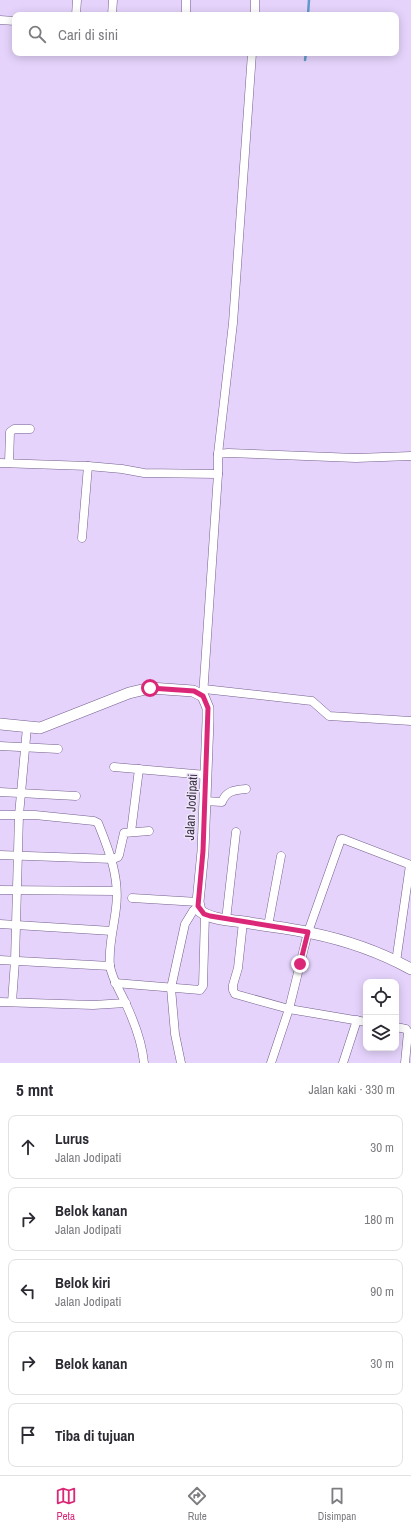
<!DOCTYPE html>
<html lang="id">
<meta charset="utf-8">
<style>
:root{--surface:#fff;--page:#f2f2f3;--text:#2b2b33;--muted:#7c7c81;--line:#e1e1e2;--accent:#db2777}
body{margin:0;font-family:"Archivo Narrow",sans-serif;background:var(--page);color:var(--text)}
.controls{position:absolute;right:12px;bottom:12px;display:grid;overflow:hidden;border-radius:8px;box-shadow:0 2px 10px #0003}
.controls button{width:36px;height:36px;display:grid;place-items:center;padding:0;border:0;border-bottom:1px solid var(--line);background:var(--surface);color:var(--text);font:20px sans-serif}
.stop{position:absolute;width:12px;height:12px;margin:-9px;border:3px solid #db2777;border-radius:50%;background:#fff}
.stop.end{background:#db2777;border-color:#fff;box-shadow:0 1px 4px #0008}
.list{margin:0;padding:0;list-style:none}
h2{display:flex;justify-content:space-between;align-items:center;height:52px;margin:0;padding:0 16px;font-size:17px}
h2 small{font-size:13px;font-weight:400;color:var(--muted)}
.list li{display:grid;grid-template-columns:26px 1fr auto;gap:12px;align-items:center;box-sizing:border-box;height:64px;margin:0 8px 8px;padding:0 8px;border:1px solid var(--line);border-radius:8px}
.list b{display:block;font-size:15px;white-space:nowrap}
.list p{margin:0;font-size:13px;white-space:nowrap;color:var(--muted)}
.list em{font-size:13px;font-style:normal;color:var(--muted)}
.icon{flex:none;width:22px;height:22px;fill:none;stroke:currentColor;stroke-width:2;stroke-linecap:round;stroke-linejoin:round}
.map{position:relative;flex:none;width:411px;height:1063px;overflow:hidden}
.search{position:absolute;background:var(--surface);box-shadow:0 2px 10px #0003;left:12px;right:12px;top:12px;height:44px;display:flex;align-items:center;gap:10px;box-sizing:border-box;padding:0 14px;border-radius:8px;color:var(--muted);font-size:15px}
.sheet{height:412px;background:var(--surface)}
nav{display:flex;justify-content:space-around;align-items:center;box-sizing:border-box;height:56px;border-top:1px solid var(--line);background:var(--surface);font-size:11px;color:var(--muted)}
nav a{display:grid;justify-items:center;gap:2px}
nav .on{color:var(--accent)}
.map>svg:first-child{display:block}
.lines{fill:none;stroke-linecap:round;stroke-linejoin:round}
.stream{stroke:#629ac9;stroke-width:2.5}
.minor-casing{stroke:#74608c;stroke-width:9}
.tertiary-casing{stroke:#74608c;stroke-width:12}
.minor{stroke:#fff;stroke-width:8}
.tertiary{stroke:#fff;stroke-width:11}
.route{stroke:#db2777;stroke-width:5}
.labels{text-anchor:middle;dominant-baseline:central;stroke-width:3;stroke-linejoin:round;paint-order:stroke}
.street-label{font-size:13px;fill:#372f42;stroke:#eee5f9}
</style>
<div class="map">
<svg width="411" height="1063" viewBox="0 0 411 1063">
<rect width="100%" height="100%" fill="#e5d3fb"/>
<g class="lines">
<!-- stream -->
<g class="stream">
<path d="M 308,15 L 309,0"/>
<path d="M 305,60 L 306,53"/>
</g>
<defs>
<g id="minor">
<path d="M 76,15 L 77,0"/>
<path d="M 112,15 L 113,0"/>
<path d="M 186,15 L 186,0"/>
<path d="M 255,15 L 255,0"/>
<path d="M 0,20 L 15,21"/>
<path d="M 218,454 L 233,323 L 252,53"/>
<path d="M 0,463 L 88,466 L 122,469 L 144,473 L 218,474"/>
<path d="M 9,463 L 10,432 L 14,429 L 30,429"/>
<path d="M 82,538 L 88,466"/>
<path d="M 204,689 L 312,701 L 329,716 L 411,721"/>
<path d="M 203,696 L 218,474 L 218,454 L 228,453 L 356,458 L 411,456"/>
<path d="M 0,746 L 58,749"/>
<path d="M 114,767 L 206,775"/>
<path d="M 0,792 L 76,796"/>
<path d="M 204,801 L 222,802 C 226,791 234,790 246,789"/>
<path d="M 0,815 L 35,815 L 94,821 L 98,823 C 109,850 120,878 116,908 C 114,927 108,947 110,966 C 112,979 120,991 125,1002 C 134,1021 142,1042 144,1063"/>
<path d="M 131,832 L 139,769"/>
<path d="M 0,855 L 113,859 L 118,857 L 119,855 L 124,833 L 149,831"/>
<path d="M 0,890 L 116,891"/>
<path d="M 132,898 L 198,902"/>
<path d="M 226,920 L 236,832"/>
<path d="M 243,922 L 238,968 L 233,985 L 233,990 L 235,994 L 289,1009 L 366,1022"/>
<path d="M 0,924 L 112,931"/>
<path d="M 268,926 L 281,856"/>
<path d="M 0,960 L 110,966"/>
<path d="M 396,962 L 410,865"/>
<path d="M 115,983 L 200,990 L 203,986 L 205,914"/>
<path d="M 0,1002 L 93,1005 L 126,1003"/>
<path d="M 12,1002 L 15,961 L 19,815 L 27,727"/>
<path d="M 396,1027 L 406,1029 L 408,1032 L 405,1063"/>
<path d="M 181,1063 L 175,1034 L 171,988 L 185,924 L 193,911 L 198,906"/>
<path d="M 271,1063 L 289,1009 L 308,932 L 341,839 L 343,839 L 411,865"/>
<path d="M 343,1063 L 357,1020"/>
</g>
<path id="tertiary" d="M 0,724 L 40,728 L 129,693 L 150,688 L 193,691 L 203,696 L 208,708 L 208,721 L 203,851 L 198,902 L 200,911 C 212,920 230,920 244,922 C 266,926 289,928 311,933 C 345,940 380,952 411,969"/>
</defs>
<!-- minor casing -->
<use href="#minor" class="minor-casing"/>
<!-- tertiary casing -->
<use href="#tertiary" class="tertiary-casing"/>
<!-- minor -->
<use href="#minor" class="minor"/>
<!-- tertiary -->
<use href="#tertiary" class="tertiary"/>
</g>
<g class="lines">
<!-- route -->
<path class="route" d="M 150,688 L 194,691 L 203,696 L 208,708 L 203,851 L 198,906 L 204,914 L 210,916 L 308,932 L 300,964"/>
</g>
<g class="labels">
<!-- street labels -->
<g class="street-label">
<text transform="translate(191 807) rotate(-87)">Jalan Jodipati</text>
</g>
</g>
</svg>
<div class="controls">
<button><svg class="icon" aria-label="locate" viewBox="0 0 24 24"><circle cx="12" cy="12" r="6"/><path d="M12 2v4M12 18v4M2 12h4M18 12h4"/></svg></button>
<button><svg class="icon" aria-label="layers" viewBox="0 0 24 24"><path d="M12 4l9 5-9 5-9-5zM3 14l9 5 9-5"/></svg></button>
</div>
<div class="stop" style="left:150px;top:688px"></div>
<div class="stop end" style="left:300px;top:964px"></div>
<div class="search"><svg class="icon" aria-label="search" viewBox="0 0 24 24"><circle cx="10" cy="10" r="6"/><path d="M15 15l6 6"/></svg>Cari di sini</div>
</div>
<section class="sheet">
<h2>5 mnt<small>Jalan kaki · 330 m</small></h2>
<ul class="list">
<li><svg class="icon" aria-label="ahead" viewBox="0 0 24 24"><path d="M12 20V5M6 11l6-6 6 6"/></svg><div><b>Lurus</b><p>Jalan Jodipati</p></div><em>30 m</em></li>
<li><svg class="icon" aria-label="right" viewBox="0 0 24 24"><path d="M7 20v-9h11M14 6l5 5-5 5"/></svg><div><b>Belok kanan</b><p>Jalan Jodipati</p></div><em>180 m</em></li>
<li><svg class="icon" aria-label="left" viewBox="0 0 24 24"><path d="M17 20v-9H6M10 6l-5 5 5 5"/></svg><div><b>Belok kiri</b><p>Jalan Jodipati</p></div><em>90 m</em></li>
<li><svg class="icon" aria-label="right" viewBox="0 0 24 24"><path d="M7 20v-9h11M14 6l5 5-5 5"/></svg><div><b>Belok kanan</b></div><em>30 m</em></li>
<li><svg class="icon" aria-label="arrive" viewBox="0 0 24 24"><path d="M6 21V4h12l-3 4 3 4H6"/></svg><div><b>Tiba di tujuan</b></div></li>
</ul>
</section>
<nav>
<a class="on"><svg class="icon" aria-label="map" viewBox="0 0 24 24"><path d="M3 6l6-2 6 2 6-2v14l-6 2-6-2-6 2zM9 4v14M15 6v14"/></svg>Peta</a>
<a><svg class="icon" aria-label="directions" viewBox="0 0 24 24"><path d="M12 3l9 9-9 9-9-9zM9 14v-3h6M13 9l2 2-2 2"/></svg>Rute</a>
<a><svg class="icon" aria-label="saved" viewBox="0 0 24 24"><path d="M7 4h10v16l-5-4-5 4z"/></svg>Disimpan</a>
</nav>
